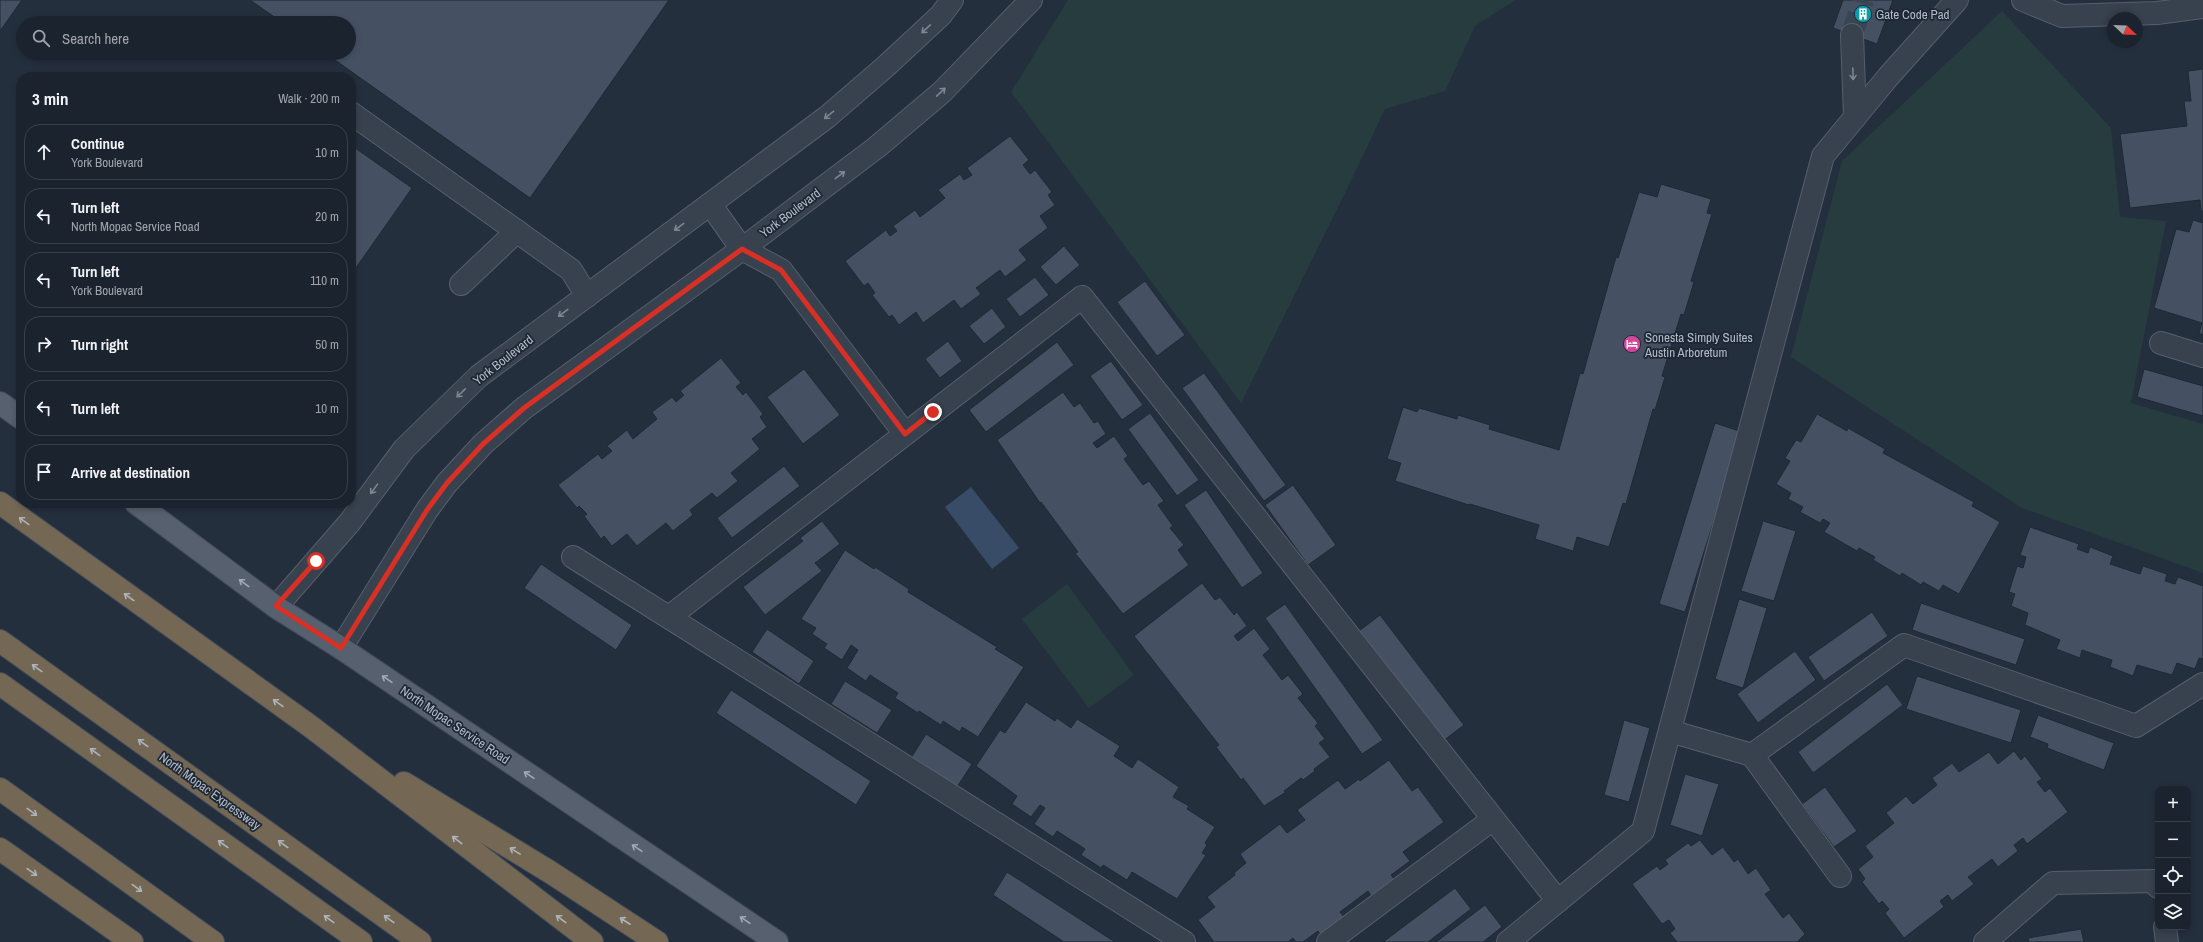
<!DOCTYPE html>
<meta charset="utf-8">
<style>
:root{--surface:#1b232e;--page:#242b36;--text:#f1f3f6;--muted:#a0a4aa;--line:#39404a}
body{margin:0;font-family:"Archivo Narrow",sans-serif;background:var(--page);color:var(--text)}
.controls{position:absolute;right:12px;bottom:12px;display:grid;overflow:hidden;border-radius:8px;box-shadow:0 2px 6px #0003}
.controls button{width:36px;height:36px;display:grid;place-items:center;padding:0;border:0;border-bottom:1px solid var(--line);background:var(--surface);color:var(--text);font:20px sans-serif}
.compass{position:absolute;left:2107px;top:12px;width:36px;height:36px;border-radius:50%;background:var(--surface);box-shadow:0 2px 6px #0003;rotate:113deg}
.stop{position:absolute;width:12px;height:12px;margin:-9px;border:3px solid #d93025;border-radius:50%;background:#fff}
.stop.end{background:#d93025;border-color:#fff;box-shadow:0 1px 4px #0008}
.list{margin:0;padding:0;list-style:none}
h2{display:flex;justify-content:space-between;align-items:center;height:52px;margin:0;padding:0 16px;font-size:17px}
h2 small{font-size:13px;font-weight:400;color:var(--muted)}
.list li{display:grid;grid-template-columns:26px 1fr auto;gap:12px;align-items:center;box-sizing:border-box;height:56px;margin:0 8px 8px;padding:0 8px;border:1px solid var(--line);border-radius:16px}
.list b{display:block;font-size:15px;white-space:nowrap}
.list p{margin:0;font-size:13px;white-space:nowrap;color:var(--muted)}
.list em{font-size:13px;font-style:normal;color:var(--muted)}
.icon{flex:none;width:22px;height:22px;fill:none;stroke:currentColor;stroke-width:2;stroke-linecap:round;stroke-linejoin:round}
.map{position:relative;flex:none;width:2203px;height:942px;overflow:hidden}
.search{position:absolute;background:var(--surface);box-shadow:0 2px 6px #0003;left:16px;top:16px;width:340px;height:44px;display:flex;align-items:center;gap:10px;box-sizing:border-box;padding:0 14px;border-radius:22px;color:var(--muted);font-size:15px}
.panel{position:absolute;background:var(--surface);box-shadow:0 2px 6px #0003;left:16px;top:72px;width:340px;height:436px;border-radius:16px}
.map>svg:first-child{display:block}
.green{fill:#263c3f}
.water{fill:#394c67}
.building{fill:#455162;stroke:#1f2835}
.lines{fill:none;stroke-linecap:round;stroke-linejoin:round}
.minor-tunnel{stroke:#3a4453;stroke-width:22;stroke-dasharray:22 11;stroke-linecap:butt}
.minor-casing{stroke:#565f6c;stroke-width:24}
.major-casing{stroke:#414a57;stroke-width:24}
.highway-casing{stroke:#434c59;stroke-width:24}
.minor{stroke:#38414e;stroke-width:22}
.major{stroke:#56606e;stroke-width:22}
.highway{stroke:#746855;stroke-width:22}
.oneway{stroke:#7c8592}
.oneway2{stroke:#aeb4bd}
.oneway3{stroke:#a1aab7}
.route{stroke:#d93025;stroke-width:5}
.labels{text-anchor:middle;dominant-baseline:central;stroke-width:3.5;stroke-linejoin:round;paint-order:stroke}
.poi-label{font-size:13px;fill:#b4bcc9;stroke:#1d2633;text-anchor:start}
.street-label{font-size:13px;fill:#b4bcc9;stroke:#1d2633}
</style>
<div class="map">
<svg width="2203" height="942" viewBox="0 0 2203 942">
<rect width="100%" height="100%" fill="#242f3e"/>
<!-- green -->
<g class="green">
<path d="M 1068,0 L 1515,0 L 1475,26 L 1445,91 L 1385,109 L 1348,187 L 1241,403 L 1011,92 Z"/>
<path d="M 2002,11 L 2111,128 L 2120,217 L 2166,221 L 2131,403 L 2203,424 L 2203,573 L 2022,508 L 1791,357 L 1842,161 Z"/>
<path d="M 1067,584 L 1134,675 L 1089,708 L 1022,619 Z"/>
</g>
<!-- water -->
<path class="water" d="M 971,487 L 1019,548 L 992,569 L 945,507 Z"/>
<!-- building -->
<g class="building">
<path d="M 0,0 L 22,0 L 0,31 Z"/>
<path d="M 250,0 L 669,0 L 530,198 L 325,53 L 349,53 L 349,23 L 283,23 Z"/>
<path d="M 1843,0 L 1893,0 L 1877,44 L 1833,28 Z"/>
<path d="M 2203,69 L 2203,211 L 2201,211 L 2200,200 L 2130,208 L 2120,134 L 2187,126 L 2184,101 L 2191,101 L 2188,71 Z"/>
<path d="M 1010,136 L 1029,160 L 1023,165 L 1030,174 L 1035,170 L 1052,192 L 1048,195 L 1055,205 L 1040,216 L 1048,228 L 1019,250 L 1027,260 L 1005,277 L 1000,270 L 976,288 L 981,294 L 961,309 L 954,300 L 923,323 L 916,312 L 899,325 L 892,315 L 889,317 L 872,295 L 875,293 L 868,283 L 864,286 L 845,261 L 886,230 L 890,236 L 897,231 L 893,226 L 915,210 L 920,217 L 945,198 L 938,190 L 960,174 L 964,180 L 972,175 L 967,168 Z"/>
<path d="M 351,145 L 412,188 L 351,275 Z"/>
<path d="M 1661,184 L 1711,199 L 1707,213 L 1712,214 L 1691,281 L 1694,282 L 1684,315 L 1681,314 L 1662,376 L 1665,377 L 1655,410 L 1653,409 L 1626,504 L 1623,503 L 1609,547 L 1577,537 L 1573,551 L 1535,539 L 1539,525 L 1470,504 L 1469,505 L 1395,481 L 1401,463 L 1387,459 L 1403,407 L 1417,412 L 1419,408 L 1457,419 L 1458,415 L 1490,425 L 1489,429 L 1559,450 L 1580,373 L 1583,374 L 1616,257 L 1618,258 L 1639,192 L 1657,197 Z"/>
<path d="M 2193,220 L 2203,223 L 2203,335 L 2199,333 L 2202,323 L 2154,308 L 2176,229 L 2189,232 Z"/>
<path d="M 1064,246 L 1080,265 L 1056,285 L 1040,267 Z"/>
<path d="M 1035,277 L 1049,295 L 1020,317 L 1006,299 Z"/>
<path d="M 1145,281 L 1185,335 L 1157,356 L 1117,302 Z"/>
<path d="M 992,308 L 1006,327 L 984,344 L 969,326 Z"/>
<path d="M 948,341 L 962,361 L 940,378 L 925,359 Z"/>
<path d="M 1057,342 L 1074,365 L 986,432 L 969,410 Z"/>
<path d="M 721,358 L 741,383 L 736,387 L 743,395 L 746,392 L 763,414 L 760,417 L 767,427 L 752,439 L 760,449 L 731,473 L 738,481 L 717,498 L 712,493 L 690,510 L 693,515 L 673,531 L 666,523 L 637,546 L 627,534 L 612,546 L 604,536 L 601,539 L 584,516 L 587,514 L 579,506 L 577,508 L 558,485 L 598,454 L 602,459 L 612,451 L 607,446 L 627,430 L 633,439 L 657,419 L 652,412 L 672,397 L 676,402 L 684,395 L 680,391 Z"/>
<path d="M 1111,361 L 1143,405 L 1122,420 L 1090,376 Z"/>
<path d="M 804,369 L 840,415 L 803,444 L 767,397 Z"/>
<path d="M 2144,369 L 2203,386 L 2203,416 L 2137,397 Z"/>
<path d="M 1204,373 L 1286,485 L 1264,501 L 1182,388 Z"/>
<path d="M 1063,392 L 1074,407 L 1080,403 L 1094,423 L 1098,421 L 1106,434 L 1093,443 L 1097,448 L 1114,436 L 1128,456 L 1124,459 L 1143,485 L 1149,481 L 1164,501 L 1158,505 L 1173,526 L 1170,528 L 1184,545 L 1178,550 L 1189,565 L 1123,614 L 1075,553 L 1078,552 L 1041,502 L 1040,503 L 997,440 Z"/>
<path d="M 1150,413 L 1199,480 L 1177,496 L 1128,429 Z"/>
<path d="M 1817,414 L 1847,431 L 1848,428 L 1885,449 L 1883,453 L 1974,502 L 1972,506 L 2000,522 L 1959,594 L 1943,585 L 1939,591 L 1923,582 L 1921,585 L 1902,573 L 1900,576 L 1873,560 L 1875,557 L 1859,548 L 1857,551 L 1824,532 L 1830,523 L 1823,519 L 1820,523 L 1800,512 L 1803,507 L 1788,499 L 1791,493 L 1776,484 L 1790,461 L 1785,458 L 1796,440 L 1801,442 Z"/>
<path d="M 1715,423 L 1742,432 L 1685,612 L 1659,604 Z"/>
<path d="M 784,466 L 800,486 L 732,538 L 717,518 Z"/>
<path d="M 1293,485 L 1336,545 L 1308,565 L 1265,505 Z"/>
<path d="M 1206,490 L 1263,573 L 1242,588 L 1184,505 Z"/>
<path d="M 822,521 L 840,544 L 815,563 L 822,571 L 765,615 L 743,587 L 803,541 L 800,538 Z"/>
<path d="M 1763,521 L 1796,531 L 1774,601 L 1741,591 Z"/>
<path d="M 2030,527 L 2079,544 L 2077,549 L 2088,553 L 2090,547 L 2113,556 L 2110,564 L 2140,574 L 2143,566 L 2167,574 L 2165,581 L 2175,584 L 2178,577 L 2203,586 L 2203,659 L 2199,658 L 2195,669 L 2177,663 L 2172,675 L 2137,665 L 2133,676 L 2110,667 L 2112,660 L 2082,650 L 2080,658 L 2056,649 L 2060,640 L 2025,625 L 2028,613 L 2011,606 L 2015,594 L 2009,592 L 2017,566 L 2023,568 L 2026,557 L 2020,555 Z"/>
<path d="M 845,550 L 874,569 L 875,567 L 909,589 L 908,592 L 997,647 L 995,649 L 1024,667 L 978,737 L 962,727 L 960,732 L 943,721 L 941,725 L 919,711 L 918,713 L 895,698 L 898,693 L 870,675 L 866,681 L 847,668 L 858,650 L 851,645 L 842,660 L 824,648 L 827,644 L 812,634 L 816,628 L 801,619 Z"/>
<path d="M 541,564 L 632,625 L 616,650 L 524,588 Z"/>
<path d="M 1202,583 L 1215,600 L 1220,597 L 1234,615 L 1237,612 L 1247,626 L 1234,636 L 1238,641 L 1254,628 L 1270,649 L 1263,655 L 1282,680 L 1288,675 L 1303,694 L 1298,698 L 1318,723 L 1315,726 L 1325,739 L 1319,743 L 1330,757 L 1314,769 L 1315,771 L 1303,780 L 1301,778 L 1284,791 L 1286,792 L 1264,806 L 1243,778 L 1241,780 L 1216,747 L 1219,745 L 1134,636 Z"/>
<path d="M 1739,599 L 1767,608 L 1743,688 L 1715,679 Z"/>
<path d="M 1921,603 L 2025,639 L 2016,665 L 1912,630 Z"/>
<path d="M 1285,604 L 1383,740 L 1362,754 L 1265,618 Z"/>
<path d="M 1872,612 L 1888,636 L 1824,681 L 1808,657 Z"/>
<path d="M 1380,615 L 1464,725 L 1443,741 L 1359,631 Z"/>
<path d="M 767,629 L 814,661 L 799,684 L 752,652 Z"/>
<path d="M 1795,651 L 1816,680 L 1758,723 L 1737,694 Z"/>
<path d="M 1917,676 L 2021,710 L 2011,743 L 1906,709 Z"/>
<path d="M 845,681 L 892,710 L 877,733 L 831,704 Z"/>
<path d="M 1887,684 L 1903,705 L 1813,773 L 1798,752 Z"/>
<path d="M 731,690 L 871,781 L 856,805 L 716,713 Z"/>
<path d="M 1026,702 L 1055,721 L 1057,718 L 1071,728 L 1077,719 L 1120,746 L 1114,756 L 1132,768 L 1138,759 L 1179,787 L 1173,797 L 1189,806 L 1187,809 L 1215,827 L 1205,843 L 1207,845 L 1202,853 L 1206,855 L 1177,899 L 1132,872 L 1127,880 L 1103,865 L 1101,868 L 1081,855 L 1085,849 L 1057,831 L 1053,837 L 1034,824 L 1045,808 L 1040,805 L 1031,817 L 1012,804 L 1017,796 L 976,766 L 1000,730 L 1005,733 Z"/>
<path d="M 2038,715 L 2114,743 L 2104,770 L 2047,748 L 2048,744 L 2030,737 Z"/>
<path d="M 1624,720 L 1650,728 L 1629,802 L 1604,795 Z"/>
<path d="M 926,734 L 972,764 L 957,787 L 911,758 Z"/>
<path d="M 2014,751 L 2021,760 L 2025,756 L 2042,779 L 2037,782 L 2045,792 L 2050,788 L 2068,812 L 2027,844 L 2023,838 L 2014,845 L 2018,851 L 1998,867 L 1992,859 L 1968,877 L 1974,884 L 1952,901 L 1948,895 L 1940,901 L 1944,907 L 1904,938 L 1885,913 L 1889,909 L 1882,901 L 1879,904 L 1862,882 L 1865,879 L 1858,869 L 1873,857 L 1865,846 L 1894,823 L 1886,813 L 1906,796 L 1913,804 L 1937,785 L 1932,778 L 1952,763 L 1959,772 L 1989,752 L 1998,764 Z"/>
<path d="M 1389,760 L 1412,791 L 1418,787 L 1444,822 L 1403,852 L 1410,861 L 1391,875 L 1394,879 L 1371,896 L 1368,891 L 1340,912 L 1345,918 L 1321,936 L 1318,931 L 1303,942 L 1296,942 L 1293,938 L 1288,942 L 1214,942 L 1198,920 L 1215,907 L 1207,897 L 1235,875 L 1234,873 L 1246,863 L 1240,854 L 1280,824 L 1287,833 L 1305,820 L 1297,810 L 1338,780 L 1345,789 L 1359,779 L 1360,781 Z"/>
<path d="M 1685,774 L 1719,784 L 1702,836 L 1670,825 Z"/>
<path d="M 1825,787 L 1857,831 L 1834,847 L 1802,804 Z"/>
<path d="M 1700,840 L 1712,855 L 1723,847 L 1734,862 L 1738,859 L 1748,874 L 1756,868 L 1771,890 L 1765,894 L 1783,918 L 1789,913 L 1805,934 L 1797,942 L 1677,942 L 1670,933 L 1675,929 L 1669,920 L 1662,924 L 1632,884 L 1657,866 L 1660,870 L 1668,864 L 1665,860 L 1688,843 L 1691,846 Z"/>
<path d="M 1007,872 L 1115,942 L 1064,942 L 993,895 Z"/>
<path d="M 1455,888 L 1471,909 L 1428,942 L 1383,942 Z"/>
<path d="M 1485,905 L 1502,927 L 1483,942 L 1436,942 Z"/>
<path d="M 2081,929 L 2084,942 L 2029,942 L 2028,938 Z"/>
</g>
<g class="lines">
<!-- minor-tunnel -->
<path class="minor-tunnel" d="M 1852,35 L 1863,0"/>
<defs>
<g id="minor">
<path d="M 2023,0 L 2062,16 L 2157,13 L 2203,7"/>
<path d="M 1852,35 L 1855,117"/>
<path d="M 351,113 L 571,270 L 587,296"/>
<path d="M 710,204 L 742,249 L 781,270 L 905,434"/>
<path d="M 461,284 L 517,231"/>
<path d="M 2161,343 L 2203,356"/>
<path d="M 573,557 L 1184,942"/>
<path d="M 276,607 L 350,522 L 404,449 L 479,376 L 827,117 L 885,67 L 941,15 L 952,0"/>
<path d="M 669,617 L 1082,297 L 1558,901"/>
<path d="M 341,648 L 427,510 L 447,483 L 483,444 L 524,408 L 742,249 L 877,147 L 942,92 L 1031,0"/>
<path d="M 1670,731 L 1752,755 L 1840,876"/>
<path d="M 1752,755 L 1904,645 L 2136,726 L 2203,684"/>
<path d="M 2165,927 L 2167,942"/>
<path d="M 1328,942 L 1493,819"/>
<path d="M 1508,942 L 1643,831 L 1823,156 L 1888,77 L 1957,0"/>
<path d="M 1985,942 L 2053,883 L 2157,881 L 2158,887"/>
</g>
<g id="major">
<path d="M 0,403 L 21,418"/>
<path d="M 136,503 L 276,607 L 341,648 L 777,942"/>
</g>
<g id="highway">
<path d="M 0,503 L 310,726 L 592,942"/>
<path d="M 0,641 L 420,942"/>
<path d="M 0,684 L 361,942"/>
<path d="M 404,783 L 550,872 L 657,942"/>
<path d="M 0,789 L 213,942"/>
<path d="M 0,849 L 132,942"/>
</g>
</defs>
<!-- minor casing -->
<use href="#minor" class="minor-casing"/>
<!-- major casing -->
<use href="#major" class="major-casing"/>
<!-- highway casing -->
<use href="#highway" class="highway-casing"/>
<!-- minor -->
<use href="#minor" class="minor"/>
<!-- major -->
<use href="#major" class="major"/>
<!-- highway -->
<use href="#highway" class="highway"/>
</g>
<!-- one-way arrows -->
<defs><path id="oneway-shaft" d="M-6 0H5M1.5-3L5.5 0L1.5 3" fill="none" stroke-width="1.6" stroke-linecap="round" stroke-linejoin="round"/></defs>
<g class="oneway">
<use href="#oneway-shaft" transform="translate(926 29) rotate(137)"/>
<use href="#oneway-shaft" transform="translate(1853 74) rotate(88)"/>
<use href="#oneway-shaft" transform="translate(941 92) rotate(-43)"/>
<use href="#oneway-shaft" transform="translate(829 115) rotate(141)"/>
<use href="#oneway-shaft" transform="translate(840 175) rotate(-37)"/>
<use href="#oneway-shaft" transform="translate(679 227) rotate(143)"/>
<use href="#oneway-shaft" transform="translate(563 313) rotate(143)"/>
<use href="#oneway-shaft" transform="translate(461 393) rotate(136)"/>
<use href="#oneway-shaft" transform="translate(374 489) rotate(126)"/>
</g>
<g class="oneway2">
<use href="#oneway-shaft" transform="translate(24 521) rotate(-144)"/>
<use href="#oneway-shaft" transform="translate(129 597) rotate(-144)"/>
<use href="#oneway-shaft" transform="translate(37 668) rotate(-144)"/>
<use href="#oneway-shaft" transform="translate(278 703) rotate(-145)"/>
<use href="#oneway-shaft" transform="translate(143 743) rotate(-144)"/>
<use href="#oneway-shaft" transform="translate(95 752) rotate(-144)"/>
<use href="#oneway-shaft" transform="translate(32 812) rotate(36)"/>
<use href="#oneway-shaft" transform="translate(457 840) rotate(-142)"/>
<use href="#oneway-shaft" transform="translate(223 844) rotate(-144)"/>
<use href="#oneway-shaft" transform="translate(283 844) rotate(-144)"/>
<use href="#oneway-shaft" transform="translate(515 851) rotate(-149)"/>
<use href="#oneway-shaft" transform="translate(32 872) rotate(35)"/>
<use href="#oneway-shaft" transform="translate(137 888) rotate(36)"/>
<use href="#oneway-shaft" transform="translate(329 919) rotate(-144)"/>
<use href="#oneway-shaft" transform="translate(389 919) rotate(-144)"/>
<use href="#oneway-shaft" transform="translate(561 919) rotate(-143)"/>
<use href="#oneway-shaft" transform="translate(625 921) rotate(-147)"/>
</g>
<g class="oneway3">
<use href="#oneway-shaft" transform="translate(244 583) rotate(-144)"/>
<use href="#oneway-shaft" transform="translate(387 679) rotate(-146)"/>
<use href="#oneway-shaft" transform="translate(529 775) rotate(-146)"/>
<use href="#oneway-shaft" transform="translate(637 848) rotate(-146)"/>
<use href="#oneway-shaft" transform="translate(745 920) rotate(-146)"/>
</g>
<g class="lines">
<!-- route -->
<path class="route" d="M 316,561 L 276,606 L 341,648 L 427,510 L 447,483 L 483,444 L 524,408 L 742,249 L 781,270 L 905,434 L 933,412"/>
</g>
<!-- icons -->
<defs>
<symbol id="building-disc" viewBox="-11 -11 22 22"><circle r="9.5" fill="#0f9aa8" stroke="#1d2633"/><path d="M-4-6H4V6H1V3H-1V6H-4ZM-2.5-4.3h1.7v1.8h-1.7ZM.8-4.3h1.7v1.8H.8ZM-2.5-1h1.7V.8h-1.7ZM.8-1h1.7V.8H.8Z" fill="#fff"/></symbol>
<symbol id="hotel-disc" viewBox="-11 -11 22 22"><circle r="9.5" fill="#d1479c" stroke="#1d2633"/><path d="M-6-4.5h1.5V1H6V5H4.5V3h-9V5H-6ZM-4 0a1.8 1.8 0 1 1 3.6 0ZM.5 0V-2.5h3Q6-2.5 6 0Z" fill="#fff"/></symbol>
</defs>
<g fill-rule="evenodd">
<use href="#building-disc" x="1853" y="4" width="20" height="20"/>
<use href="#hotel-disc" x="1622" y="334" width="20" height="20"/>
</g>
<g class="labels">
<!-- poi labels -->
<g class="poi-label">
<text x="1876" y="14">Gate Code Pad</text>
<text x="1645" y="337">Sonesta Simply Suites<tspan x="1645" dy="15">Austin Arboretum</tspan></text>
</g>
<!-- street labels -->
<g class="street-label">
<text transform="translate(790 213) rotate(-37)">York Boulevard</text>
<text transform="translate(503 360) rotate(-38)">York Boulevard</text>
<text transform="translate(455 725) rotate(34)">North Mopac Service Road</text>
<text transform="translate(210 791) rotate(36)">North Mopac Expressway</text>
</g>
</g>
</svg>
<div class="controls">
<button>+</button>
<button>−</button>
<button><svg class="icon" aria-label="locate" viewBox="0 0 24 24"><circle cx="12" cy="12" r="6"/><path d="M12 2v4M12 18v4M2 12h4M18 12h4"/></svg></button>
<button><svg class="icon" aria-label="layers" viewBox="0 0 24 24"><path d="M12 4l9 5-9 5-9-5zM3 14l9 5 9-5"/></svg></button>
</div>
<svg class="compass" viewBox="-18 -18 36 36"><path d="M0-13l5 13h-10z" fill="#e53935"/><path d="M0 13l5-13h-10z" fill="#a0a4aa"/></svg>
<div class="stop" style="left:316px;top:561px"></div>
<div class="stop end" style="left:933px;top:412px"></div>
<div class="search"><svg class="icon" aria-label="search" viewBox="0 0 24 24"><circle cx="10" cy="10" r="6"/><path d="M15 15l6 6"/></svg>Search here</div>
<section class="panel">
<h2>3 min<small>Walk · 200 m</small></h2>
<ul class="list">
<li><svg class="icon" aria-label="ahead" viewBox="0 0 24 24"><path d="M12 20V5M6 11l6-6 6 6"/></svg><div><b>Continue</b><p>York Boulevard</p></div><em>10 m</em></li>
<li><svg class="icon" aria-label="left" viewBox="0 0 24 24"><path d="M17 20v-9H6M10 6l-5 5 5 5"/></svg><div><b>Turn left</b><p>North Mopac Service Road</p></div><em>20 m</em></li>
<li><svg class="icon" aria-label="left" viewBox="0 0 24 24"><path d="M17 20v-9H6M10 6l-5 5 5 5"/></svg><div><b>Turn left</b><p>York Boulevard</p></div><em>110 m</em></li>
<li><svg class="icon" aria-label="right" viewBox="0 0 24 24"><path d="M7 20v-9h11M14 6l5 5-5 5"/></svg><div><b>Turn right</b></div><em>50 m</em></li>
<li><svg class="icon" aria-label="left" viewBox="0 0 24 24"><path d="M17 20v-9H6M10 6l-5 5 5 5"/></svg><div><b>Turn left</b></div><em>10 m</em></li>
<li><svg class="icon" aria-label="arrive" viewBox="0 0 24 24"><path d="M6 21V4h12l-3 4 3 4H6"/></svg><div><b>Arrive at destination</b></div></li>
</ul>
</section>
</div>
